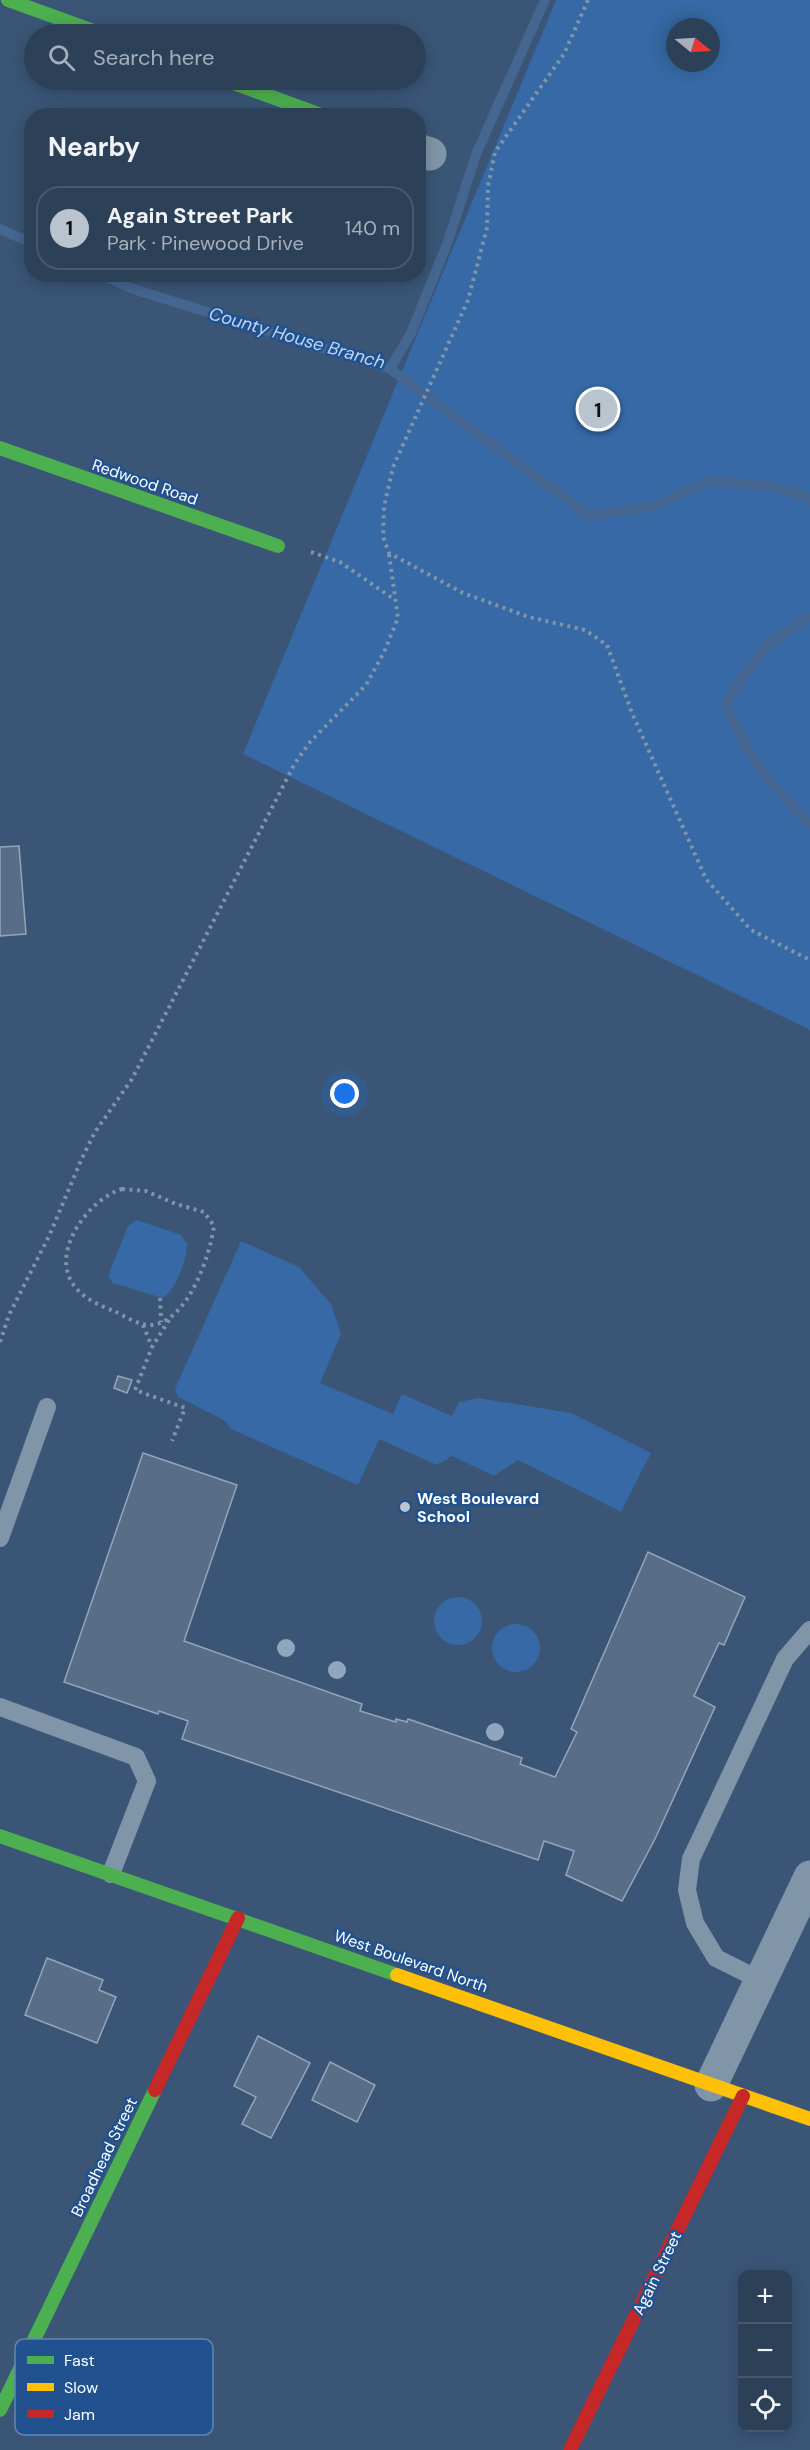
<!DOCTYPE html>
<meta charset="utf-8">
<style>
:root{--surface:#2c4058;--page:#34475e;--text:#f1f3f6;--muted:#a6afba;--line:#48596e;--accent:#bac4cf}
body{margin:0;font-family:"DM Sans",sans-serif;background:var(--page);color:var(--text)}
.controls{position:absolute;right:18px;bottom:18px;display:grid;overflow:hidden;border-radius:12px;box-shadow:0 3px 15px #0003}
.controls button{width:54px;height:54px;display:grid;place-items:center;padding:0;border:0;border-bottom:2px solid var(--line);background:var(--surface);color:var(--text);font:30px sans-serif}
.compass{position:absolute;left:666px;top:18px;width:54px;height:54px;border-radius:50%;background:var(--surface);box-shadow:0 3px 15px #0003;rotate:108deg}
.you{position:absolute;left:345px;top:1094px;width:21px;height:21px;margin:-15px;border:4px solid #fff;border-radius:50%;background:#1a73e8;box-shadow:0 0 0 9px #1a73e833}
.badge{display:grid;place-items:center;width:39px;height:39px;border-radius:50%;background:var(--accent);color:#111;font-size:20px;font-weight:700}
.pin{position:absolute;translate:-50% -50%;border:3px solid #fff;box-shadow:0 2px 6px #0006}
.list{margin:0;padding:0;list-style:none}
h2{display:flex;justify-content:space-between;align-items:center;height:78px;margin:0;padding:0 24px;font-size:26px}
h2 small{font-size:20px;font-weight:400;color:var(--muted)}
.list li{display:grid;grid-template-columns:39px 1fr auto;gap:18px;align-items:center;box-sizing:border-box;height:84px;margin:0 12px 12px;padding:0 12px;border:2px solid var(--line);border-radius:24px}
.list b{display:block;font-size:22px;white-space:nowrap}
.list p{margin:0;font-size:20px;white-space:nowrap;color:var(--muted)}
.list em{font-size:20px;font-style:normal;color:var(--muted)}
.icon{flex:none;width:33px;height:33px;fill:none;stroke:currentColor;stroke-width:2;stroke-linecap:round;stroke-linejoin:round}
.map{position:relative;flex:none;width:810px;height:2450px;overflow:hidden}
.search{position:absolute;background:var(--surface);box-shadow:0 3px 15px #0003;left:24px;top:24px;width:402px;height:66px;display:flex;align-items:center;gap:15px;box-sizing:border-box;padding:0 21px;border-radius:33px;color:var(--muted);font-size:22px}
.panel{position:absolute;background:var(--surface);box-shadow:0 3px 15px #0003;left:24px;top:108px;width:402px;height:174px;border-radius:24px}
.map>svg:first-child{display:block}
.green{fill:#3669a5;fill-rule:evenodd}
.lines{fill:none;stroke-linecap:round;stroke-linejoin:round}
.stream{stroke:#446690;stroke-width:10}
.building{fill:#586d88;stroke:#96a5b8;stroke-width:1.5}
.path{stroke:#8195a9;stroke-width:4;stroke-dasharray:3 4.5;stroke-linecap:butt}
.lane{stroke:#8195a9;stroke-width:18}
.street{stroke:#8195a9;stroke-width:33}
.fast{stroke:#4caf50;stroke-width:14}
.slow{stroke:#ffc107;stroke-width:14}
.jam{stroke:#c62828;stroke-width:14}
.tree{fill:#90a5be}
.poi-dot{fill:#bac4cf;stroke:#21528f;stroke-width:2}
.labels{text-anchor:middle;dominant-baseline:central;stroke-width:5;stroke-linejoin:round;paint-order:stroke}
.street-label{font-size:16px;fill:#fff;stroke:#21528f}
.poi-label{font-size:16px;font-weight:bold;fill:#fff;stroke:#21528f;text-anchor:start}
.water-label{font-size:18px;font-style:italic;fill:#bdd6f3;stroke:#21528f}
.key{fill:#21528f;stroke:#6486b1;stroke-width:1.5}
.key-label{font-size:16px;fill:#fff}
</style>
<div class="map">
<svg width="810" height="2450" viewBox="0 0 810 2450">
<rect width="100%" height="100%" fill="#3a5576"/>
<!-- green -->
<g class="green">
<path d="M 556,0 L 810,0 L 810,1030 L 243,754 ZM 675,27 L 711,27 L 711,63 L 675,63 Z"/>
<path d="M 137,1220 L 181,1235 L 187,1244 C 187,1259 176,1291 162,1298 L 113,1283 L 108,1276 L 128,1226 Z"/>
<path d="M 241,1241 L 299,1267 L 331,1304 L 341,1334 L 320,1383 L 393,1414 L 402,1394 L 452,1416 L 459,1402 L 478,1398 L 571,1413 L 651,1453 L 621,1512 L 518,1460 L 494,1476 L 452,1456 L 437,1465 L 379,1439 L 358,1485 L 231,1429 L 224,1420 L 178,1397 L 175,1389 Z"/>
<circle cx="458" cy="1621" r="24"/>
<circle cx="516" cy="1648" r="24"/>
</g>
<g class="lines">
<!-- stream -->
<g class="stream">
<path d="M 0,229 L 32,243"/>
<path d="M 101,274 L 133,289 L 390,369 L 411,333 L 447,244 L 477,152 L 545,0"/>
<path d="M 390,369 L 589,516 L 651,507 L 709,481 L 772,486 L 805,496 L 810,502"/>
<path d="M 810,616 L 766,646 L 738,684 L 726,705 C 746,754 772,788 810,824"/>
</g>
</g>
<!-- building -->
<g class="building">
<path d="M 19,846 L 26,934 L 0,936 L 0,847 Z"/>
<path d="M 118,1376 L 132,1380 L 127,1393 L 114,1388 Z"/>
<path d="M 143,1453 L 237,1485 L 184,1641 L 362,1704 L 360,1711 L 396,1722 L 396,1719 L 407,1722 L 408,1719 L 522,1758 L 520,1764 L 555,1777 L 577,1732 L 571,1729 L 648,1552 L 745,1597 L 724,1645 L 719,1643 L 694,1696 L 715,1707 L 655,1839 L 622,1901 L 566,1875 L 574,1851 L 544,1841 L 538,1860 L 182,1739 L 188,1721 L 159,1711 L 158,1714 L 64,1682 Z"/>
<path d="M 47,1958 L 103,1980 L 99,1990 L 116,1997 L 97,2043 L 25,2015 Z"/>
<path d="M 258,2036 L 310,2063 L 271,2138 L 242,2124 L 256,2097 L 234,2086 Z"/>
<path d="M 330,2062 L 375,2085 L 357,2122 L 312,2100 Z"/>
</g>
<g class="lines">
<!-- path -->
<g class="path">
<path d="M 588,0 L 564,54 L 495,152 L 488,186 L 487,228 L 468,300 L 393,467 L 384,507 L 383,537 L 389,553 L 463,593 L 529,617 L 585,630 L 607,645 L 632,713 L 706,879 L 751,930 L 810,960"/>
<path d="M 311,552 L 340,562 L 395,600"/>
<path d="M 122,1189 L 146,1191 L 176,1204 L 204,1212 L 214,1226 C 210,1256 188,1321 152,1325 C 139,1326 125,1316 114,1311 C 98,1305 78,1296 70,1279 C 54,1246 91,1198 122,1189 Z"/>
<path d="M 160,1298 L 161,1322"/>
<path d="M 169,1320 L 152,1347 L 135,1390 L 185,1408 L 172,1441"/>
<path d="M 143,1325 L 152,1347"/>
<path d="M 0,1342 L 9,1315 L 50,1234 L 82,1158 L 95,1132 L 132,1079 L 295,763 L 310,742 L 366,685 L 385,650 L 398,618 L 389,554"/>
</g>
<!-- lane -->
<g class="lane">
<path d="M 0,1538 L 47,1407"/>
<path d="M 0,1707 L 136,1757 L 147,1781 L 111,1874"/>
<path d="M 762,1981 L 716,1958 L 695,1923 L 687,1890 L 691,1859 L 785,1659 L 810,1630"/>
</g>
<!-- street -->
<g class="street">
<path d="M 418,150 L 430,154"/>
<path d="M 711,2085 L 810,1877"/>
</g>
<!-- fast -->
<g class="fast">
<path d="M 8,0 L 102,34"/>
<path d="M 225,80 L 324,116"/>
<path d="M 0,448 L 278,546"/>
<path d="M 0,1836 L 397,1975"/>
<path d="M 0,2410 L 155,2090"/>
</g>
<!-- slow -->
<path class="slow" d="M 397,1975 L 810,2119"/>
<!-- jam -->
<g class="jam">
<path d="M 155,2090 L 238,1918"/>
<path d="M 570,2450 L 743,2096"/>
</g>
</g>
<!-- trees -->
<g class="tree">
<circle cx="286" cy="1648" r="9"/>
<circle cx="337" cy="1670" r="9"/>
<circle cx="495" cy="1732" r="9"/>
</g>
<!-- markers -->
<circle class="poi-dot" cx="405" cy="1507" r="6"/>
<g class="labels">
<!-- street labels -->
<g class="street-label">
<text transform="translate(145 482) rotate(19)">Redwood Road</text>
<text transform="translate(411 1961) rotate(19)">West Boulevard North</text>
<text transform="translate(104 2157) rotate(-64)">Broadhead Street</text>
<text transform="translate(657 2273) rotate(-64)">Again Street</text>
</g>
<!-- poi labels -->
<g class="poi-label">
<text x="417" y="1498">West Boulevard<tspan x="417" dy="18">School</tspan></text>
</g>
<!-- water labels -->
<g class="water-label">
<text transform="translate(297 338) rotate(16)">County House Branch</text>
</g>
</g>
<!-- legend -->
<rect x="15" y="2339" width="198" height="96" rx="9" class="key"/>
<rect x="27" y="2356" width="27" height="8" fill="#4caf50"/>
<rect x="27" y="2383" width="27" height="8" fill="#ffc107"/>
<rect x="27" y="2410" width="27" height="8" fill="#c62828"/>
<g class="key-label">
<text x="64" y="2366">Fast</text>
<text x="64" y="2393">Slow</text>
<text x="64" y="2420">Jam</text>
</g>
</svg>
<div class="controls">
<button>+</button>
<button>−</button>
<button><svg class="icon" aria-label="locate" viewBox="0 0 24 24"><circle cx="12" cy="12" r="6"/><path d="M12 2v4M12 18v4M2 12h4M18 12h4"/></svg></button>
</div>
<svg class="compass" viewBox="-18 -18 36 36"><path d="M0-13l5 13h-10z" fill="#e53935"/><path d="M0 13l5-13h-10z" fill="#a6afba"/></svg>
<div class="you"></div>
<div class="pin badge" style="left:598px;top:409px">1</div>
<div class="search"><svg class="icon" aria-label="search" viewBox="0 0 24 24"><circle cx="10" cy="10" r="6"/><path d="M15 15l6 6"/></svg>Search here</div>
<section class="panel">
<h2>Nearby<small></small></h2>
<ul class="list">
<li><span class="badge">1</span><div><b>Again Street Park</b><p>Park · Pinewood Drive</p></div><em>140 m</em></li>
</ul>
</section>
</div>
